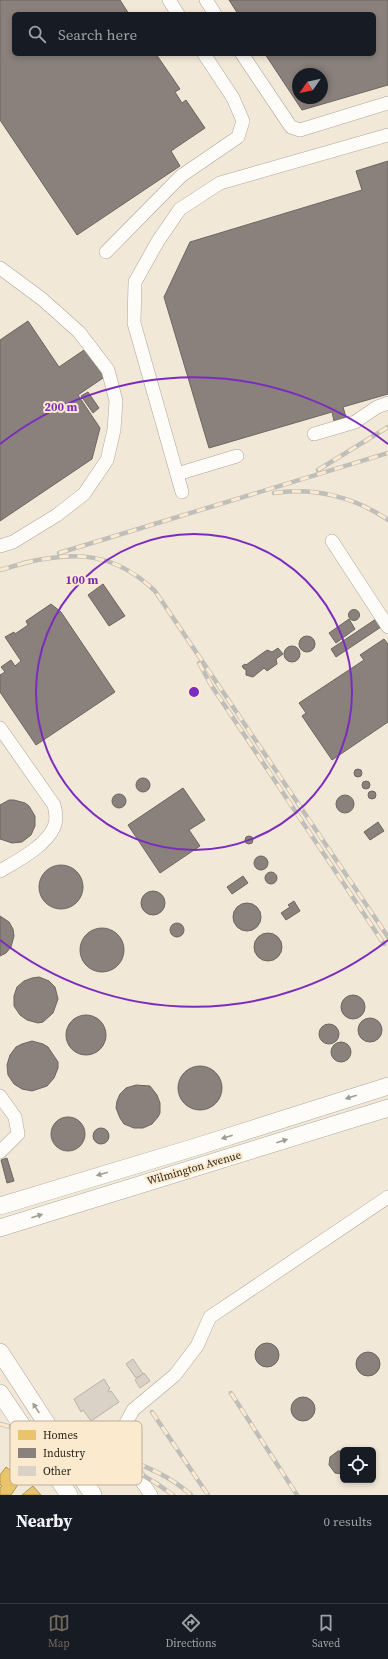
<!DOCTYPE html>
<style>
:root{--surface:#171b24;--page:#242831;--text:#f1f3f6;--muted:#9ea1a6;--line:#363941;--accent:#71695c}
body{margin:0;font-family:"Source Serif 4",serif;background:var(--page);color:var(--text)}
.controls{position:absolute;right:12px;bottom:12px;display:grid;overflow:hidden;border-radius:6px;box-shadow:0 2px 6px #0003}
.controls button{width:36px;height:36px;display:grid;place-items:center;padding:0;border:0;border-bottom:1px solid var(--line);background:var(--surface);color:var(--text);font:20px sans-serif}
.compass{position:absolute;left:292px;top:68px;width:36px;height:36px;border-radius:50%;background:var(--surface);box-shadow:0 2px 6px #0003;rotate:236deg}
.list{margin:0;padding:0;list-style:none}
h2{display:flex;justify-content:space-between;align-items:center;height:52px;margin:0;padding:0 16px;font-size:17px}
h2 small{font-size:13px;font-weight:400;color:var(--muted)}
.icon{flex:none;width:22px;height:22px;fill:none;stroke:currentColor;stroke-width:2;stroke-linecap:round;stroke-linejoin:round}
.map{position:relative;flex:none;width:388px;height:1495px;overflow:hidden}
.search{position:absolute;background:var(--surface);box-shadow:0 2px 6px #0003;left:12px;right:12px;top:12px;height:44px;display:flex;align-items:center;gap:10px;box-sizing:border-box;padding:0 14px;border-radius:6px;color:var(--muted);font-size:15px}
.sheet{height:108px;background:var(--surface)}
nav{display:flex;justify-content:space-around;align-items:center;box-sizing:border-box;height:56px;border-top:1px solid var(--line);background:var(--surface);font-size:11px;color:var(--muted)}
nav a{display:grid;justify-items:center;gap:2px}
nav .on{color:var(--accent)}
.map>svg:first-child{display:block}
.homes{fill:#e9c46a;stroke:#b09452}
.industry{fill:#8a817c;stroke:#6e655f;fill-rule:evenodd}
.building{fill:#dad2c6;stroke:#bbb3a8}
.lines{fill:none;stroke-linecap:round;stroke-linejoin:round}
.minor-casing{stroke:#ada599;stroke-width:14}
.major-casing{stroke:#ada599;stroke-width:18}
.minor{stroke:#fdfcf9;stroke-width:13}
.major{stroke:#fdfcf9;stroke-width:17}
.rail-casing{stroke:#c0beb9;stroke-width:4.5}
.rail{stroke:#fceace;stroke-width:3;stroke-dasharray:9;stroke-linecap:butt}
.oneway{fill:#9e9b95}
.ring{fill:none;stroke:#7b2cbf;stroke-width:2}
.labels{text-anchor:middle;dominant-baseline:central;stroke-width:4;stroke-linejoin:round;paint-order:stroke}
.street-label{font-size:11px;fill:#2b251a;stroke:#fceace}
.key{fill:#fceace;stroke:#bdaf98;stroke-width:1}
.key-label{font-size:11px;fill:#2b251a}
.centre{fill:#7b2cbf;stroke:#fceace;stroke-width:2}
.ring-label{font-size:12px;text-anchor:middle;font-weight:bold;fill:#7b2cbf;stroke:#fceace;stroke-width:4;stroke-linejoin:round;paint-order:stroke}
</style>
<div class="map">
<svg width="388" height="1495" viewBox="0 0 388 1495">
<rect width="100%" height="100%" fill="#f2e8d8"/>
<!-- homes -->
<g class="homes">
<path d="M 6,1467 L 15,1474 L 19,1468 L 28,1475 L 23,1481 L 21,1480 L 11,1495 L 0,1495 L 0,1488 L 2,1486 L 0,1485 L 0,1475 Z"/>
<path d="M 33,1486 L 41,1495 L 22,1495 L 28,1490 Z"/>
</g>
<!-- industry -->
<g class="industry">
<path d="M 0,0 L 120,0 L 129,14 L 14,14 L 14,54 L 156,54 L 180,89 L 175,92 L 182,103 L 186,100 L 205,128 L 171,151 L 180,166 L 77,235 L 0,120 Z"/>
<path d="M 229,0 L 388,0 L 388,85 L 302,110 L 265,54 L 374,54 L 374,14 L 238,14 ZM 298,74 L 322,74 L 322,98 L 298,98 Z"/>
<path d="M 388,161 L 388,394 L 343,407 L 346,417 L 334,421 L 332,412 L 209,448 L 164,297 L 190,242 L 362,190 L 356,171 Z"/>
<path d="M 28,321 L 59,367 L 87,348 L 106,376 L 78,395 L 100,428 L 92,459 L 0,521 L 0,340 Z"/>
<path d="M 88,392 L 99,408 L 93,413 L 81,396 Z"/>
<path d="M 103,584 L 125,616 L 109,626 L 88,595 Z"/>
<path d="M 51,604 L 61,612 L 115,692 L 36,745 L 0,692 L 0,675 L 5,672 L 1,667 L 11,660 L 15,666 L 21,661 L 5,637 L 14,632 L 15,634 L 28,625 L 26,621 Z"/>
<circle cx="354" cy="615" r="5.5"/>
<path d="M 349,619 L 355,629 L 336,643 L 329,633 Z"/>
<path d="M 376,619 L 381,627 L 336,657 L 331,649 Z"/>
<circle cx="307" cy="644" r="8"/>
<path d="M 384,639 L 388,644 L 388,722 L 332,760 L 302,716 L 306,713 L 299,703 L 364,660 L 360,655 Z"/>
<circle cx="292" cy="654" r="8"/>
<path d="M 278,648 L 283,654 L 276,659 L 277,664 L 267,671 L 264,668 L 253,677 L 246,675 L 246,669 L 244,669 L 242,666 L 245,664 L 246,665 L 267,650 L 272,652 Z"/>
<circle cx="358" cy="773" r="4"/>
<circle cx="143" cy="785" r="7"/>
<circle cx="366" cy="785" r="4"/>
<path d="M 183,788 L 205,820 L 189,830 L 200,846 L 160,873 L 128,825 Z"/>
<circle cx="372" cy="795" r="4"/>
<circle cx="119" cy="801" r="7"/>
<circle cx="345" cy="804" r="9"/>
<path d="M 9,800 L 14,800 L 25,803 L 29,806 L 35,816 L 35,826 L 31,835 L 22,842 L 12,843 L 0,839 L 0,805 Z"/>
<path d="M 378,822 L 384,831 L 370,840 L 364,832 Z"/>
<circle cx="249" cy="840" r="4"/>
<circle cx="261" cy="863" r="7"/>
<circle cx="61" cy="887" r="22"/>
<circle cx="271" cy="878" r="6"/>
<path d="M 243,876 L 248,883 L 232,894 L 227,887 Z"/>
<circle cx="153" cy="903" r="12"/>
<path d="M 294,901 L 300,911 L 286,920 L 281,913 L 290,907 L 288,905 Z"/>
<circle cx="247" cy="917" r="14"/>
<path d="M 0,916 L 9,922 L 13,929 L 14,936 L 11,947 L 6,953 L 0,956 Z"/>
<circle cx="177" cy="930" r="7"/>
<circle cx="102" cy="950" r="22"/>
<circle cx="268" cy="947" r="14"/>
<path d="M 39,977 L 49,981 L 55,987 L 58,999 L 53,1013 L 43,1022 L 38,1023 L 27,1020 L 20,1015 L 14,1006 L 14,996 L 17,987 L 24,981 L 32,978 Z"/>
<circle cx="353" cy="1007" r="12"/>
<circle cx="86" cy="1035" r="20"/>
<circle cx="370" cy="1030" r="12"/>
<circle cx="329" cy="1034" r="10"/>
<path d="M 32,1041 L 43,1044 L 48,1047 L 58,1062 L 58,1068 L 54,1078 L 47,1086 L 32,1091 L 22,1089 L 14,1084 L 8,1075 L 7,1065 L 10,1055 L 16,1047 L 22,1044 Z"/>
<circle cx="341" cy="1052" r="10"/>
<circle cx="200" cy="1088" r="22"/>
<path d="M 136,1085 L 150,1086 L 157,1095 L 160,1103 L 160,1113 L 158,1117 L 152,1124 L 143,1128 L 134,1128 L 124,1124 L 120,1118 L 116,1108 L 117,1101 L 120,1094 L 126,1088 Z"/>
<circle cx="68" cy="1134" r="17"/>
<circle cx="101" cy="1136" r="8"/>
<path d="M 7,1158 L 14,1181 L 7,1183 L 1,1160 Z"/>
<circle cx="267" cy="1355" r="12"/>
<circle cx="368" cy="1364" r="12"/>
<circle cx="303" cy="1409" r="12"/>
<path d="M 338,1451 L 343,1451 L 343,1474 L 335,1473 L 329,1465 L 330,1457 Z"/>
</g>
<!-- building -->
<g class="building">
<path d="M 133,1359 L 143,1374 L 136,1378 L 126,1364 Z"/>
<path d="M 144,1373 L 150,1381 L 140,1388 L 135,1380 Z"/>
<path d="M 104,1379 L 110,1389 L 108,1390 L 109,1392 L 111,1391 L 119,1402 L 91,1421 L 83,1410 L 81,1412 L 74,1399 Z"/>
</g>
<g class="lines">
<defs>
<g id="minor">
<path d="M 169,0 L 178,14"/>
<path d="M 206,0 L 215,14"/>
<path d="M 242,54 L 291,127 L 300,130 L 388,103"/>
<path d="M 106,252 L 181,176 L 238,137 L 243,121 L 233,98 L 204,54"/>
<path d="M 0,268 L 42,299 L 79,332 L 108,370 L 116,401 L 114,430 L 107,460 L 84,494 L 57,515 L 13,542 L 0,546"/>
<path d="M 314,434 L 355,422 L 377,407 L 388,403"/>
<path d="M 177,474 L 237,456"/>
<path d="M 182,492 L 134,323 L 135,282 L 158,241 L 180,209 L 220,183 L 388,135"/>
<path d="M 332,541 L 388,627"/>
<path d="M 0,728 L 54,805 C 56,812 57,820 54,827 C 46,846 17,861 0,871"/>
<path d="M 0,1096 L 15,1117 L 18,1134 L 0,1152"/>
<path d="M 151,1495 L 127,1460 L 118,1438 L 133,1410 L 175,1375 L 197,1346 L 210,1317 L 388,1197"/>
</g>
<g id="major">
<path d="M 0,1206 L 202,1145 L 388,1086"/>
<path d="M 0,1228 L 388,1108"/>
<path d="M 0,1352 L 93,1495"/>
<path d="M 0,1393 L 69,1495"/>
</g>
</defs>
<!-- minor casing -->
<use href="#minor" class="minor-casing"/>
<!-- major casing -->
<use href="#major" class="major-casing"/>
<!-- minor -->
<use href="#minor" class="minor"/>
<!-- major -->
<use href="#major" class="major"/>
<defs>
<g id="rail">
<path d="M 318,470 L 388,427"/>
<path d="M 274,493 C 314,487 355,497 388,520"/>
<path d="M 59,553 L 388,453"/>
<path d="M 24,563 C 76,551 114,552 155,591 L 388,937"/>
<path d="M 0,570 L 28,562"/>
<path d="M 199,663 L 211,685 L 384,944"/>
<path d="M 231,1393 L 297,1495"/>
<path d="M 152,1412 L 208,1495"/>
<path d="M 0,1424 C 63,1442 120,1455 173,1495"/>
<path d="M 119,1458 C 145,1465 170,1476 191,1495"/>
</g>
</defs>
<!-- rail casing -->
<use href="#rail" class="rail-casing"/>
<!-- rail -->
<use href="#rail" class="rail"/>
</g>
<!-- one-way arrows -->
<defs><path id="oneway-solid" d="M-6-.8H1V-3.2L6.5 0L1 3.2V.8H-6Z"/></defs>
<g class="oneway">
<use href="#oneway-solid" transform="translate(351 1097) rotate(163)"/>
<use href="#oneway-solid" transform="translate(227 1137) rotate(162)"/>
<use href="#oneway-solid" transform="translate(282 1141) rotate(-18)"/>
<use href="#oneway-solid" transform="translate(102 1174) rotate(164)"/>
<use href="#oneway-solid" transform="translate(37 1216) rotate(-18)"/>
<use href="#oneway-solid" transform="translate(36 1408) rotate(-123)"/>
</g>
<!-- distance rings -->
<g class="ring">
<circle cx="194" cy="692" r="158"/>
<path d="M388 940A315 315 0 0 1 0 940M0 444A315 315 0 0 1 388 444"/>
</g>
<g class="labels">
<!-- street labels -->
<g class="street-label">
<text transform="translate(194 1168) rotate(-16)">Wilmington Avenue</text>
</g>
</g>
<!-- legend -->
<rect x="10" y="1421" width="132" height="64" rx="6" class="key"/>
<rect x="18" y="1430" width="18" height="10" fill="#e9c46a"/>
<rect x="18" y="1448" width="18" height="10" fill="#8a817c"/>
<rect x="18" y="1466" width="18" height="10" fill="#dad2c6"/>
<g class="key-label">
<text x="43" y="1439">Homes</text>
<text x="43" y="1457">Industry</text>
<text x="43" y="1475">Other</text>
</g>
<circle cx="194" cy="692" r="6" class="centre"/>
<g class="ring-label">
<text x="61" y="411">200 m</text>
<text x="82" y="584">100 m</text>
</g>
</svg>
<div class="controls">
<button><svg class="icon" aria-label="locate" viewBox="0 0 24 24"><circle cx="12" cy="12" r="6"/><path d="M12 2v4M12 18v4M2 12h4M18 12h4"/></svg></button>
</div>
<svg class="compass" viewBox="-18 -18 36 36"><path d="M0-13l5 13h-10z" fill="#e53935"/><path d="M0 13l5-13h-10z" fill="#9ea1a6"/></svg>
<div class="search"><svg class="icon" aria-label="search" viewBox="0 0 24 24"><circle cx="10" cy="10" r="6"/><path d="M15 15l6 6"/></svg>Search here</div>
</div>
<section class="sheet">
<h2>Nearby<small>0 results</small></h2>
<ul class="list">
</ul>
</section>
<nav>
<a class="on"><svg class="icon" aria-label="map" viewBox="0 0 24 24"><path d="M3 6l6-2 6 2 6-2v14l-6 2-6-2-6 2zM9 4v14M15 6v14"/></svg>Map</a>
<a><svg class="icon" aria-label="directions" viewBox="0 0 24 24"><path d="M12 3l9 9-9 9-9-9zM9 14v-3h6M13 9l2 2-2 2"/></svg>Directions</a>
<a><svg class="icon" aria-label="saved" viewBox="0 0 24 24"><path d="M7 4h10v16l-5-4-5 4z"/></svg>Saved</a>
</nav>
